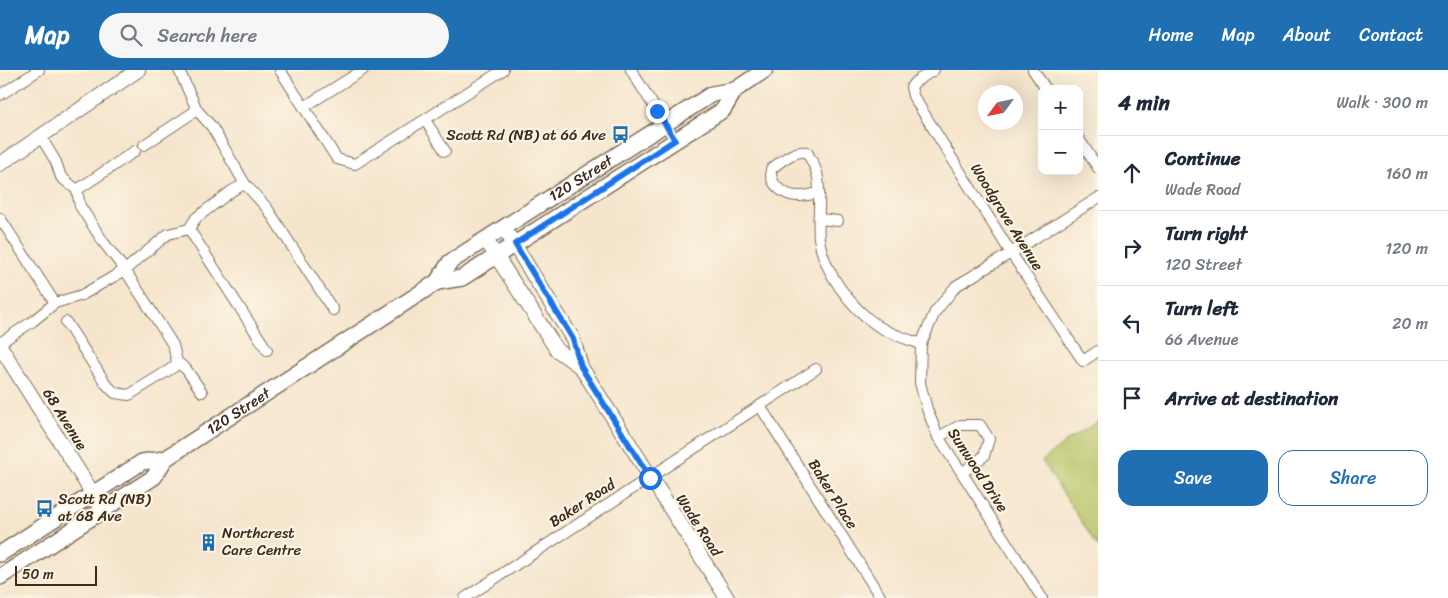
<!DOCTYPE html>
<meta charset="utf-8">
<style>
:root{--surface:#fff;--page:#f6f6f7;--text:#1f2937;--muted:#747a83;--line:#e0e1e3;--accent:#1f6fb2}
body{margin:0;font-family:Sriracha,sans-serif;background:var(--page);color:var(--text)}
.controls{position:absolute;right:15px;top:15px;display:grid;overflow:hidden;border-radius:10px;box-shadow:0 5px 20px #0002}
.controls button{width:45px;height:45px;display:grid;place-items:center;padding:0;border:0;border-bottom:1px solid var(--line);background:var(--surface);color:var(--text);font:25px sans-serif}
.compass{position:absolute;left:978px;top:15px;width:45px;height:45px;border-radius:50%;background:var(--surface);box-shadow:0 5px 20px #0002;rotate:237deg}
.scale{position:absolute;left:15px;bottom:12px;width:82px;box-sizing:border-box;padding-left:5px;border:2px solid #3b2a1e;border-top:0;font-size:14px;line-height:18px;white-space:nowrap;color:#3b2a1e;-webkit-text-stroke:4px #fcf5e5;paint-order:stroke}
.stop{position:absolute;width:15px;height:15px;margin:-11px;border:4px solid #1a73e8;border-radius:50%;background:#fff}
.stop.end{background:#1a73e8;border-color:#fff;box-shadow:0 1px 5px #0008}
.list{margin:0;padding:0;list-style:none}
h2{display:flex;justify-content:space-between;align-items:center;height:65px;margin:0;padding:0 20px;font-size:21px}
h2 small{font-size:16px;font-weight:400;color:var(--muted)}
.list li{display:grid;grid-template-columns:32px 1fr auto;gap:15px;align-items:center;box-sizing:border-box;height:75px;padding:0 20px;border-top:1px solid var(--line)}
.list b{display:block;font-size:19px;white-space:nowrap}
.list p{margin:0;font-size:16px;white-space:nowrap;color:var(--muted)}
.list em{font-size:16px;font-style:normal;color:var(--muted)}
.actions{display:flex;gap:10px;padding:15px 20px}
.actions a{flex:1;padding:11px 0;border:1px solid var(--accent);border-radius:15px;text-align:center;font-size:18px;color:var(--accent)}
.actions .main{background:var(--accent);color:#fff}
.icon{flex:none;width:28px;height:28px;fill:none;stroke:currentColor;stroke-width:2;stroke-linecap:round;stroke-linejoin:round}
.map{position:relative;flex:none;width:1098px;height:528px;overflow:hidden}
header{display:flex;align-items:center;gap:30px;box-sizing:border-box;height:70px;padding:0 25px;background:var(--accent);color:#fff}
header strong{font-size:24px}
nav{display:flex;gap:28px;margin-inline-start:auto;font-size:18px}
.search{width:350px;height:45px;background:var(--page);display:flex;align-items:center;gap:12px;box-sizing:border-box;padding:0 18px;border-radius:28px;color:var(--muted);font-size:19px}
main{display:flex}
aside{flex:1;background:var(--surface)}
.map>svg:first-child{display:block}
.green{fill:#b6c365;stroke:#787642}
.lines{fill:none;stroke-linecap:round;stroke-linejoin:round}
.minor-casing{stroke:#7c6b5b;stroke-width:12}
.tertiary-casing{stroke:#7c6b5b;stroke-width:16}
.secondary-casing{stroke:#7c6b5b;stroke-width:18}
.minor{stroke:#fff;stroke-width:10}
.tertiary{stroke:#fff;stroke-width:14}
.secondary{stroke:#fff;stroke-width:15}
.route{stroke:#1a73e8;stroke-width:6}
.labels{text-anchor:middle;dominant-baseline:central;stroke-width:4.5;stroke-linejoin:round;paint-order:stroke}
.poi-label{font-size:15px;fill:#3b2a1e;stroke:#fcf5e5;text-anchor:start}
.street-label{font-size:15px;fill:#3b2a1e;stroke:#fcf5e5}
</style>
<header>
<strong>Map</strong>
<div class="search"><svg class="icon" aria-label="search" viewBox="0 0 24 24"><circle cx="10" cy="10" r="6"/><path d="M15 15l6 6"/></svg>Search here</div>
<nav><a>Home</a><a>Map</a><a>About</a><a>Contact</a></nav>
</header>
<main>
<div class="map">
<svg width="1098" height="528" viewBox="0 0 1098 528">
<rect width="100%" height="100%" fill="#fcf5e5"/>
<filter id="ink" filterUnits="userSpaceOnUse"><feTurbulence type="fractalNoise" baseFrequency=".02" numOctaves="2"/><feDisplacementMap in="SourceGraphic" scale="10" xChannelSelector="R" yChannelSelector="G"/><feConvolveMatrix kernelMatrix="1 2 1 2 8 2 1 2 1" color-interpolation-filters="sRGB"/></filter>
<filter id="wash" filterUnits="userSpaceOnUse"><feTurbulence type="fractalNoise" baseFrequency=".0096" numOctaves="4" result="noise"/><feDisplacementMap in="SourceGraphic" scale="20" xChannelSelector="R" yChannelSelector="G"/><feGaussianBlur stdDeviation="1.12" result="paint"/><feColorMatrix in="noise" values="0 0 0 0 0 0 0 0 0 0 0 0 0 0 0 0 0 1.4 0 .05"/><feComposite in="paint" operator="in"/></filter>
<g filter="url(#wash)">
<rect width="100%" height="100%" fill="#f5e5cc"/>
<!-- green -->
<path class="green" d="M 1098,351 L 1098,477 L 1042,391 L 1067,371 Z"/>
</g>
<g filter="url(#ink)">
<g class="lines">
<defs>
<g id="minor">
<path d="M 179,0 L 197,40 L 212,57 L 245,114 L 267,138 L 333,240"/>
<path d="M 280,0 L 337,89 L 355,94 L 503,0"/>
<path d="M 631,0 L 675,70"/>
<path d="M 934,0 L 915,12 L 911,17 L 913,26 L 1011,183 L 1083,291 L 1098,281"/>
<path d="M 1033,0 L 1046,19"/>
<path d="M 0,25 L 39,0"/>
<path d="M 304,37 L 363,0"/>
<path d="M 425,50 L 445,81"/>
<path d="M 41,67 L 56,92 L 61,107 L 77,120 L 80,136 L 104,173 L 125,200 L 173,275 L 177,292 L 186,299 L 202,322"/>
<path d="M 1079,69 L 1098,98"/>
<path d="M 144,75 L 197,40"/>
<path d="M 77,120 L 135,81"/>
<path d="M 819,123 C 812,124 805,126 799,126 C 783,126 769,114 771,99 C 782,91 793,80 807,82 C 810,88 815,96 817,103 C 822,124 817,147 819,168 C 823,201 851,238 878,256 C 890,264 907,269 921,274"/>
<path d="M 0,148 L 55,233"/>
<path d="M 819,149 L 838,151"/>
<path d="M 189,159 L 267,280"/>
<path d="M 66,252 L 106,314 L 115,323 L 129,325 L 174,297 L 177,292"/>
<path d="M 0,273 L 33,251 L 55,233 L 82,225 L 125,200 L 168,164 L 189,159 L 196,148 L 233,120 L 245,114"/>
<path d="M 760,336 L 881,528"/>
<path d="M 938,367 L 961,355 L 980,355 L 989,369 L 984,386 L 962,403"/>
<path d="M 465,528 L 816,299"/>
<path d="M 1042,528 L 962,403 L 938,367 L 927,339 L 920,313 L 921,274 L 935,242 L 956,216 L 1011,183 L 1098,128"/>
</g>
<g id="tertiary">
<path d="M 0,94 L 138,0"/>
<path d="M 504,158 L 573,269 L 581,297 L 727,528"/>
<path d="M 486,170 L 557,280 L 581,297"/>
<path d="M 0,276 L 103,440"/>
</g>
<g id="secondary">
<path d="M 437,212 L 462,208 L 723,40 L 735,20"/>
<path id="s1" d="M 0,484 L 142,392 L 165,389 L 437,212 L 450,192 L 712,24 L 735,20 L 765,0"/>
<path d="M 0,507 L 154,407 L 165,389"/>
</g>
</defs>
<!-- minor casing -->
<use href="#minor" class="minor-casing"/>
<!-- tertiary casing -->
<use href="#tertiary" class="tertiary-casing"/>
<!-- secondary casing -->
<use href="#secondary" class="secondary-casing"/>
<!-- minor -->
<use href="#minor" class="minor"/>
<!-- tertiary -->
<use href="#tertiary" class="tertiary"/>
<!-- secondary -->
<use href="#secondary" class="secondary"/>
</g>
</g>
<g class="lines" filter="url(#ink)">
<!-- route -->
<path class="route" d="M 650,408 L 581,297 L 573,269 L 515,174 L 675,70 L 657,41"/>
</g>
<!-- icons -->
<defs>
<symbol id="bus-bare" viewBox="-9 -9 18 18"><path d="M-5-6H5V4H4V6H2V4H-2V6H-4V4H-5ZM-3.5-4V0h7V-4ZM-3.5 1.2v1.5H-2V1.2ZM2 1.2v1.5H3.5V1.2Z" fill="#1f6fb2" stroke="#fcf5e5" stroke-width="2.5" paint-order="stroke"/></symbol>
<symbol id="building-bare" viewBox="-9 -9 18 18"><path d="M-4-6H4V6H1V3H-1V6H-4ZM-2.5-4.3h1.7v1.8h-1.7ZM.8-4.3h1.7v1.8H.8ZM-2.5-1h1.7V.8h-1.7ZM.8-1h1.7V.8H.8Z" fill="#1f6fb2" stroke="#fcf5e5" stroke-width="2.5" paint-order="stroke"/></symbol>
</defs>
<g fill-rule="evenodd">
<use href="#bus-bare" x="608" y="52" width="25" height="25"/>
<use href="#bus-bare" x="32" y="426" width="25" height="25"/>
<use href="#building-bare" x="196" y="460" width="25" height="25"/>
</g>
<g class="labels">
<!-- poi labels -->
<g class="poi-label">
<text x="606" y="65" text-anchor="end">Scott Rd (NB) at 66 Ave</text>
<text x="58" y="429">Scott Rd (NB)<tspan x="58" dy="17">at 68 Ave</tspan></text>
<text x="222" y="463">Northcrest<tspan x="222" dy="17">Care Centre</tspan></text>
</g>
<!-- street labels -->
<g class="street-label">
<text stroke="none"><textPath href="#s1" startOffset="696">120 Street</textPath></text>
<text transform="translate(1007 147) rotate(58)">Woodgrove Avenue</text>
<text stroke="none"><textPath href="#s1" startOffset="280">120 Street</textPath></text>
<text transform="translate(65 349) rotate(58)">68 Avenue</text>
<text transform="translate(978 400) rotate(57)">Sunwood Drive</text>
<text transform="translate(833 424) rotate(58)">Baker Place</text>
<text transform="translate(582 433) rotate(-33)">Baker Road</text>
<text transform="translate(699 455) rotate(57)">Wade Road</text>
</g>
</g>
</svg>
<div class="controls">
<button>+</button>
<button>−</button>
</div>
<svg class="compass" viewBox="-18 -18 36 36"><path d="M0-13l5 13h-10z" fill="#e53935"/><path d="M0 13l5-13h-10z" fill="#747a83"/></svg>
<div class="scale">50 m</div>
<div class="stop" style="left:650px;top:408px"></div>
<div class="stop end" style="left:657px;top:41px"></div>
</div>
<aside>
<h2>4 min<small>Walk · 300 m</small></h2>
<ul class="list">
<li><svg class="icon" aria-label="ahead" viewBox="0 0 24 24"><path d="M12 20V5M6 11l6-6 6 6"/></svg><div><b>Continue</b><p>Wade Road</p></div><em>160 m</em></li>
<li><svg class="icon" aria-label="right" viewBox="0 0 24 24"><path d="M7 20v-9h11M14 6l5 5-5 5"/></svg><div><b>Turn right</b><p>120 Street</p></div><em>120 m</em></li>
<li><svg class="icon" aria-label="left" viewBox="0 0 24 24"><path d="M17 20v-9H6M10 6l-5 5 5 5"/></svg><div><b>Turn left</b><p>66 Avenue</p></div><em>20 m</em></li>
<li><svg class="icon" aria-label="arrive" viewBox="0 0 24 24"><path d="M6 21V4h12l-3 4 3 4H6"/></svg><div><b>Arrive at destination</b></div></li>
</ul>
<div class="actions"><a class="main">Save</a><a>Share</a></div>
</aside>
</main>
